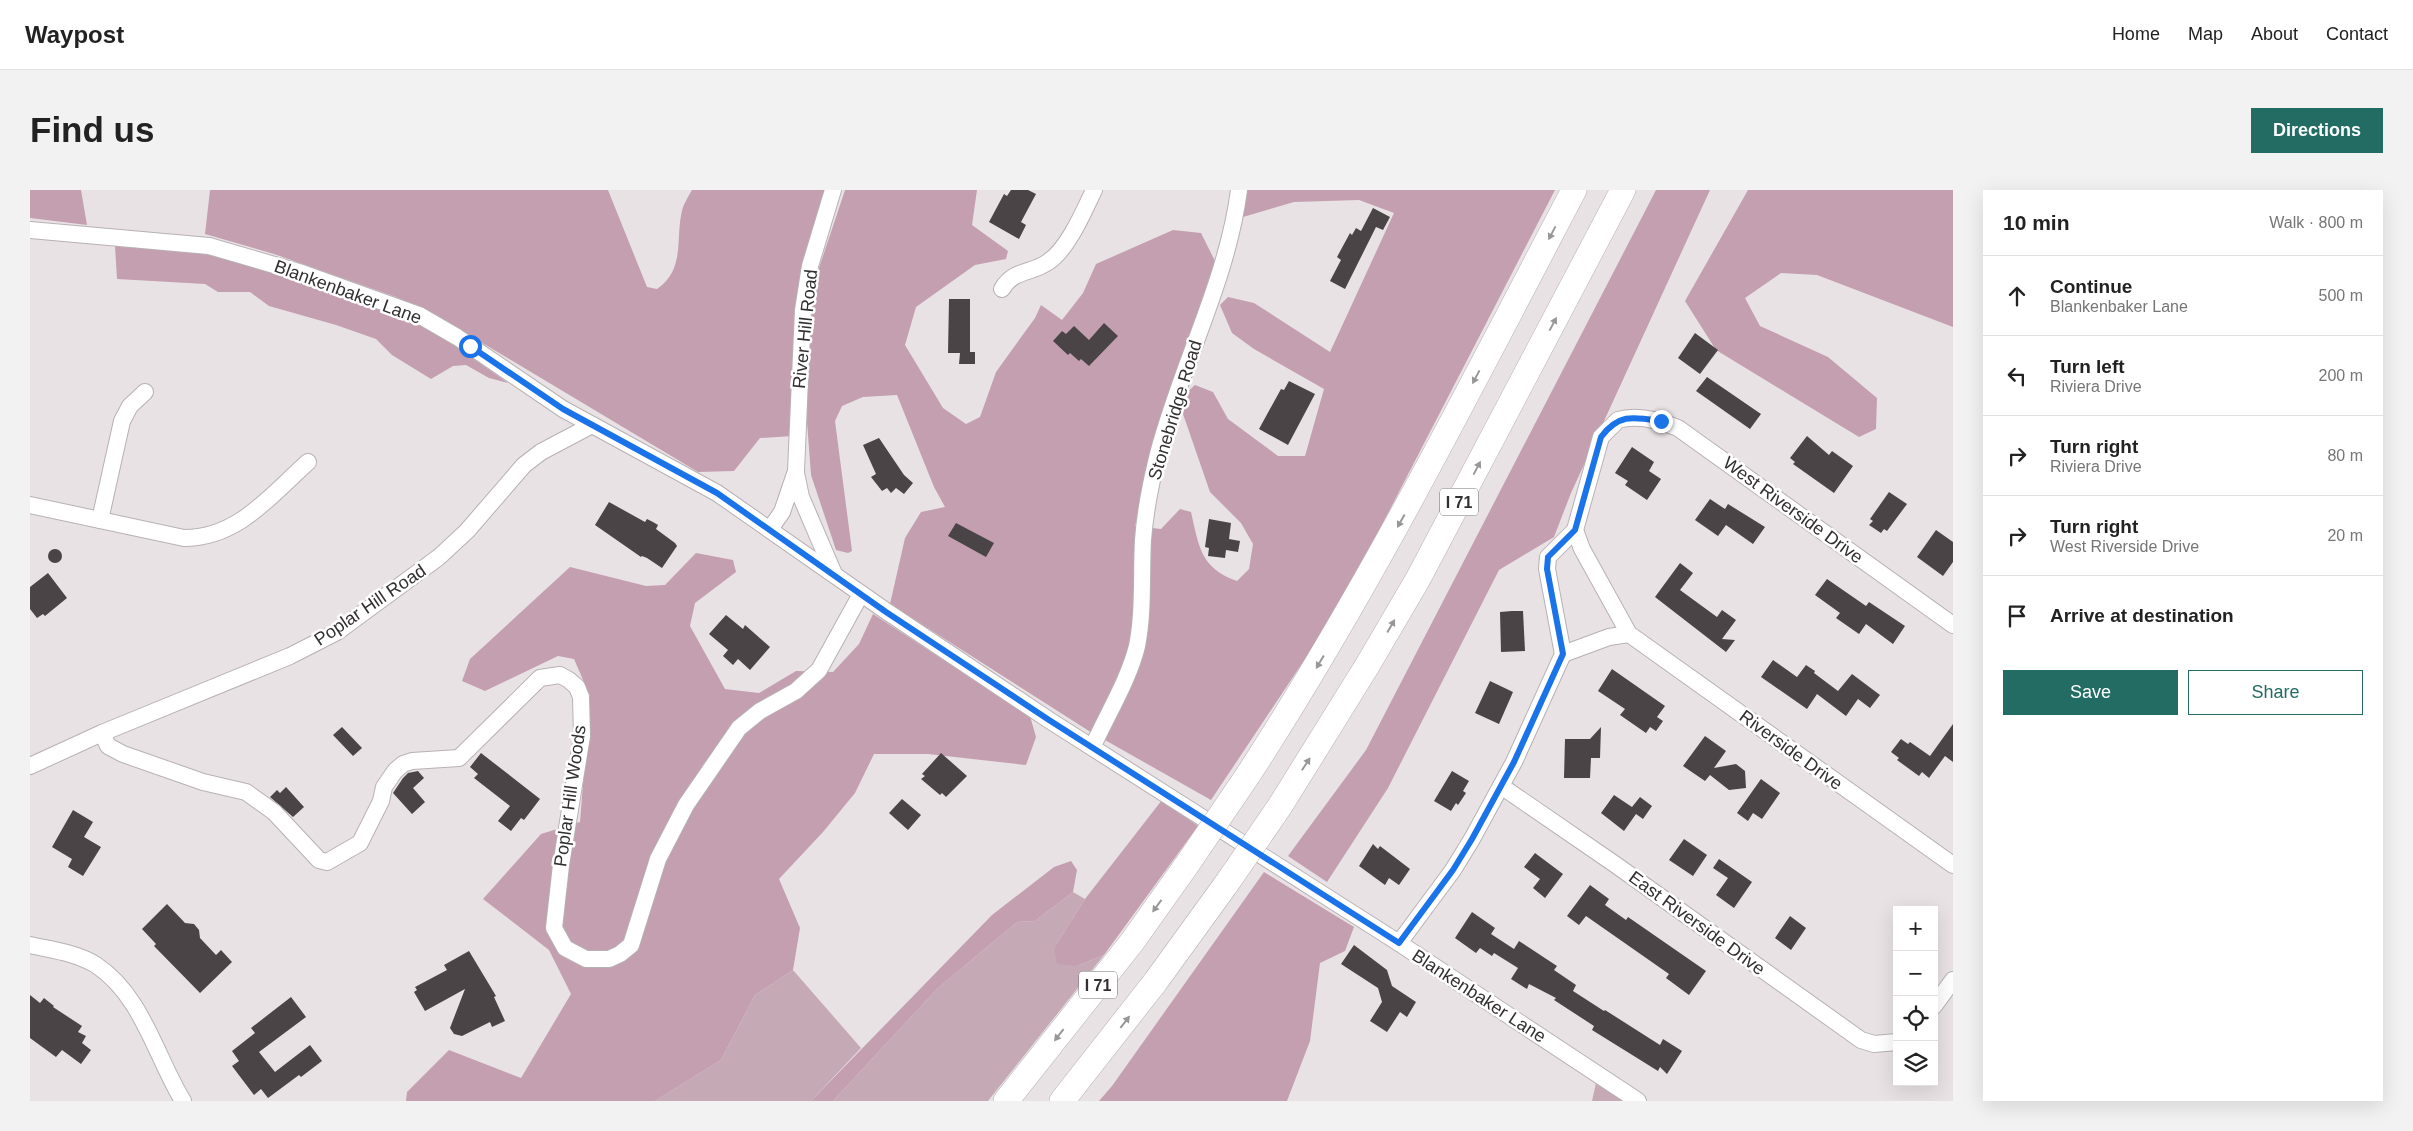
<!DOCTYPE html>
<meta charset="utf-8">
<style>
:root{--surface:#fff;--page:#f2f2f2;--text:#222;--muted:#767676;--line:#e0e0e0;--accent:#236c63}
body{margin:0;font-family:Arial,sans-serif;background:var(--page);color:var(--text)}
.controls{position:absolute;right:15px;bottom:15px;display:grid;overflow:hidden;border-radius:0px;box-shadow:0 5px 20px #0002}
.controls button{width:45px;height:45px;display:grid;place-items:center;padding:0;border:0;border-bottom:1px solid var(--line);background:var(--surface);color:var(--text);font:25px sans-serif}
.stop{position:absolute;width:15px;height:15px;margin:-11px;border:4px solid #1a73e8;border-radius:50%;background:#fff}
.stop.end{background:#1a73e8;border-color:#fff;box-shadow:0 1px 5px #0008}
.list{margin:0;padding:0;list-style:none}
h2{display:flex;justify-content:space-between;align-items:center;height:65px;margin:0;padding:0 20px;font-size:21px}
h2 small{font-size:16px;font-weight:400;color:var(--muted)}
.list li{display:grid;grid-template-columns:32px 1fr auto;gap:15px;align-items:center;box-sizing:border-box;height:80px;padding:0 20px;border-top:1px solid var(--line)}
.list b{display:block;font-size:19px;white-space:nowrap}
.list p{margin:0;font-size:16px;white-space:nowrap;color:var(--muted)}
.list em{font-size:16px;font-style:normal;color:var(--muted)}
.actions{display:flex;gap:10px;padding:15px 20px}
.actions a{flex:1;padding:11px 0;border:1px solid var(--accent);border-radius:0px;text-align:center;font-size:18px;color:var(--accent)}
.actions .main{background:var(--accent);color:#fff}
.icon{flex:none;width:28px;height:28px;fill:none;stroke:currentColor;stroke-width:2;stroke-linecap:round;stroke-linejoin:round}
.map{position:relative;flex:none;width:1923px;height:911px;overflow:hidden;border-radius:0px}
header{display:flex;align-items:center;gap:30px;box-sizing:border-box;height:70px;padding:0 25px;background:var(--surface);border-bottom:1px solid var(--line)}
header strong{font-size:24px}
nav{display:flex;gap:28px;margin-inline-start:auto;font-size:18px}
.intro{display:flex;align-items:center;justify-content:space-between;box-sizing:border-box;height:120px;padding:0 30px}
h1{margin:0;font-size:35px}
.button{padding:12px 22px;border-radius:0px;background:var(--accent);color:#fff;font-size:18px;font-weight:700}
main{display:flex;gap:30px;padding:0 30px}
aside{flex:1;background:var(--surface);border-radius:0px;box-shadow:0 5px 20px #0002}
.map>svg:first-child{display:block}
.green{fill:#c5aab6}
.forest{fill:#c49faf}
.building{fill:#4a4446}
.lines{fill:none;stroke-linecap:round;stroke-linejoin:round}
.minor-casing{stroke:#b8b1b4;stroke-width:18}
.highway-casing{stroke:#b8b1b4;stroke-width:26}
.minor{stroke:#fff;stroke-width:16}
.highway{stroke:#fff;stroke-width:25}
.highway-bridge-casing{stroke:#b8b1b4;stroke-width:26;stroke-linecap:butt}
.highway-bridge{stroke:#fff;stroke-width:25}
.oneway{fill:#989798}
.route{stroke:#1a73e8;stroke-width:6}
.labels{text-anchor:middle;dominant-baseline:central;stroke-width:5;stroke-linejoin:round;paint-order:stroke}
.shield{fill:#fff;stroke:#706d6e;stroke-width:1}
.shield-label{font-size:16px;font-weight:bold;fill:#322f30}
.street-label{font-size:18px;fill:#322f30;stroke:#fff}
</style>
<header>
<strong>Waypost</strong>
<nav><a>Home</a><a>Map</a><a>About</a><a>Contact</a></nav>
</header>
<div class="intro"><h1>Find us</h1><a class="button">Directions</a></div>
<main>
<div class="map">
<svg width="1923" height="911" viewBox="0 0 1923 911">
<rect width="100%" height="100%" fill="#e9e2e5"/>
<!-- green -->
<g class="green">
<path d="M 1043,702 L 1055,709 L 1024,758 L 1047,776 L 1074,765 L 958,911 L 803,911 L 907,799 L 987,732 L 1005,731 Z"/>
<path d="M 763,780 L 831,858 L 781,911 L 625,911 L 691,870 L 725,805 Z"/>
<path d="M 1566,893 L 1593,911 L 1562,911 Z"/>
</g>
<!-- forest -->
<g class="forest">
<path d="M 0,0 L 51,0 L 57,35 L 0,28 Z"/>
<path d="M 180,0 L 578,0 L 617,97 L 627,99 C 657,78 644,47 653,17 C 655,12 659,5 662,0 L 796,0 L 763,246 L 730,248 L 704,281 L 668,282 L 444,148 L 366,107 L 244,64 L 175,44 Z"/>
<path d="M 815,0 L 947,0 L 942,35 L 978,61 L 976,69 L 945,75 L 886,117 L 875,155 L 913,218 L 936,234 L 950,227 L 966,182 L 1005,128 L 1011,115 L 1032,130 L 1053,103 L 1066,74 L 1143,40 L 1171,43 L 1185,71 L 1134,221 L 1105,336 L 1131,339 L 1150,319 L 1161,322 C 1169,356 1170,378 1207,391 L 1219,379 L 1223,354 L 1211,333 L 1180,302 L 1153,224 L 1155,204 L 1165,195 L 1183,202 L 1198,229 L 1248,266 L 1275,266 L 1294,199 L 1224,159 L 1202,143 L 1190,115 L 1198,107 L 1224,113 L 1300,162 L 1364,23 L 1329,10 L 1264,12 L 1213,27 L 1217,0 L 1525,0 L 1309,418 L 1181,610 L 1059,541 L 860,414 L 875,348 L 891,322 L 915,317 L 904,297 L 867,205 L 833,207 L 812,216 L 805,231 L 822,361 L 818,363 L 806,360 L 781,285 L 775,205 L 785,90 Z"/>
<path d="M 1626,0 L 1680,0 L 1541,303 L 1524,347 L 1469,380 L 1358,598 L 1297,692 L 1258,666 L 1336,560 Z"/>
<path d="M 1718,0 L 1923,0 L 1923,137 L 1787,85 L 1751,83 L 1715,108 L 1730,136 L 1798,167 L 1847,208 L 1846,239 L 1829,247 L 1686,160 L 1655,111 Z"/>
<path d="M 85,56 L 169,61 L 367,121 L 400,138 L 478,193 L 459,188 L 436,175 L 423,176 L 401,189 L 362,165 L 346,149 L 306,135 L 239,116 L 220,102 L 188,102 L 175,94 L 87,89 Z"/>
<path d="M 666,363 L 703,370 L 706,382 L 665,413 L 660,436 L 695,499 L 729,503 L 766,481 L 803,482 L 829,454 L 843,424 L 1000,526 L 1006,547 L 996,575 L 898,564 L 844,564 L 825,603 L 793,642 L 749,689 L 770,738 L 763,780 L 725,805 L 691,870 L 625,911 L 376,911 L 377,902 L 419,860 L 491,888 L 541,804 L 519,760 L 453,709 L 511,644 L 550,632 L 560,506 L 544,469 L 528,466 L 455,501 L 432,491 L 440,469 L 540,377 L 616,396 L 635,395 Z"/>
<path d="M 1132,610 L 1168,636 L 1074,765 L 1047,776 L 1027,774 L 1024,758 L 1055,709 Z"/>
<path d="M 1041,671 L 1047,680 L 1043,702 L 1005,731 L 987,732 L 907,799 L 803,911 L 781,911 L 962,725 L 1024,677 Z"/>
<path d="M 1234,682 L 1324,737 L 1315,761 L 1290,773 L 1280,851 L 1257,911 L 1069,911 L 1082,896 Z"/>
</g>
<!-- building -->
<g class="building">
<path d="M 981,0 L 998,0 L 1006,4 L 991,32 L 996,35 L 989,49 L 959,32 L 974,4 L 977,6 Z"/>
<path d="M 1343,18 L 1360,27 L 1353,40 L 1346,37 L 1315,99 L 1300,91 L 1311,70 L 1307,67 L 1320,43 L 1322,45 L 1326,38 L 1331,41 Z"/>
<path d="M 919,109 L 940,109 L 940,162 L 945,162 L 945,174 L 929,174 L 930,163 L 918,163 Z"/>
<path d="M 1074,133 L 1088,146 L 1059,176 L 1051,169 L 1049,171 L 1040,163 L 1038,165 L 1023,151 L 1032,141 L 1036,144 L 1044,136 L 1059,150 Z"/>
<path d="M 1665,143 L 1688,160 L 1670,184 L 1648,168 Z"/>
<path d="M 1677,187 L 1731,224 L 1720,239 L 1666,201 Z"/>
<path d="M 1259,191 L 1285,204 L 1258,255 L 1229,239 L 1251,199 L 1254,200 Z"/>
<path d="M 1777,246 L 1799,265 L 1802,261 L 1823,276 L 1804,303 L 1763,274 L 1765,272 L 1760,268 Z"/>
<path d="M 849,248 L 874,285 L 883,293 L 874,304 L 866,298 L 861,303 L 857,298 L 852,301 L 841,287 L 846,284 L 833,255 Z"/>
<path d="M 1602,257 L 1624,272 L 1619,281 L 1631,289 L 1617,310 L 1595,295 L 1598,291 L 1585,283 Z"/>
<path d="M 1859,302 L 1877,314 L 1857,341 L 1854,339 L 1851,343 L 1839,335 L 1843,331 L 1840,329 Z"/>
<path d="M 1680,309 L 1695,319 L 1698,314 L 1735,337 L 1723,354 L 1696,335 L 1688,346 L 1665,330 Z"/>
<path d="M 579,312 L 615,332 L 617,329 L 623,332 L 628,335 L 626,339 L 645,353 L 647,356 L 632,378 L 617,368 L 612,366 L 611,367 L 565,335 Z"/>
<path d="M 1179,329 L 1201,333 L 1199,349 L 1210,351 L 1208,362 L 1196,360 L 1195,368 L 1178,366 L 1179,358 L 1175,357 Z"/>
<path d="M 926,333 L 964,353 L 956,367 L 918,346 Z"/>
<path d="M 1906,340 L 1923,352 L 1923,372 L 1913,386 L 1887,367 Z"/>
<circle cx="25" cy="366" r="7"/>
<path d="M 1650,373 L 1663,383 L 1650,400 L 1687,427 L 1692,420 L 1706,430 L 1692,449 L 1705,450 L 1696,462 L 1625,407 Z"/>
<path d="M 18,383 L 37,408 L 15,426 L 13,424 L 7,428 L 0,419 L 0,397 Z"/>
<path d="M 1797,389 L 1836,416 L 1839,412 L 1875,436 L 1863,454 L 1836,434 L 1829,444 L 1806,428 L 1810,423 L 1785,405 Z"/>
<path d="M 1482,421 L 1493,421 L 1495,461 L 1471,462 L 1470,422 Z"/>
<path d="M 696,425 L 713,439 L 715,435 L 740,457 L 720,480 L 708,469 L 703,475 L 693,466 L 698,460 L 679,444 Z"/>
<path d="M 1743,470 L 1767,487 L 1776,475 L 1785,481 L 1784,483 L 1808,501 L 1822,484 L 1850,505 L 1840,518 L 1828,509 L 1816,526 L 1787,504 L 1777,519 L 1731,487 Z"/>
<path d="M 1582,479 L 1635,516 L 1627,527 L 1633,531 L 1626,541 L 1620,537 L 1616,543 L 1590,525 L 1595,519 L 1568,501 Z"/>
<path d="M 1460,491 L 1483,502 L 1469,534 L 1445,523 Z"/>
<path d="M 1923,534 L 1923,572 L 1915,566 L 1899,588 L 1892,582 L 1889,586 L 1867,570 L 1869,568 L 1861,562 L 1871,549 L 1878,554 L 1880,552 L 1900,566 Z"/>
<path d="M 312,537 L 332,558 L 323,566 L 303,545 Z"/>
<path d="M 1571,537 L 1570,568 L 1561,568 L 1560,588 L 1534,588 L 1535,549 L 1560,549 Z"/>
<path d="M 1675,546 L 1696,561 L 1684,578 L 1706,574 L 1715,581 L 1716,598 L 1699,600 L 1680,585 L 1675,591 L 1653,576 Z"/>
<path d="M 451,563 L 510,609 L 494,630 L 491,628 L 481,641 L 468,631 L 480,616 L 444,588 L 448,584 L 440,577 Z"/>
<path d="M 911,563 L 937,586 L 916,607 L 912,603 L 910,605 L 891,589 L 895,586 L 892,584 Z"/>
<path d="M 388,581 L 394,588 L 383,598 L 395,612 L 382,624 L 363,603 L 373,588 L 378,583 Z"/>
<path d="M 1422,581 L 1439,591 L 1433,601 L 1436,603 L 1428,615 L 1426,613 L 1421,621 L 1404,611 Z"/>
<path d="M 1731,589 L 1750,603 L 1732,629 L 1723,623 L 1718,631 L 1707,623 Z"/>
<path d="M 256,597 L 274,617 L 263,627 L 240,607 L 247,600 L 250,603 Z"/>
<path d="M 1584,605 L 1602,617 L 1610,607 L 1622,616 L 1613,629 L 1606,624 L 1594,641 L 1571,623 Z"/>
<path d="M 872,609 L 891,625 L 878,640 L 859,623 Z"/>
<path d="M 43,620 L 63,632 L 54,647 L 71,657 L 53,686 L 38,677 L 42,669 L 22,657 Z"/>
<path d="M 1654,649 L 1677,665 L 1663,686 L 1639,670 Z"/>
<path d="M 1343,654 L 1348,659 L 1350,656 L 1380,679 L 1369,695 L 1359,688 L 1355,695 L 1329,676 Z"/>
<path d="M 1505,663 L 1533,684 L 1515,708 L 1503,698 L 1510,689 L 1494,677 Z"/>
<path d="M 1689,669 L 1722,692 L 1704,718 L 1686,705 L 1698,688 L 1683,678 Z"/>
<path d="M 1560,695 L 1579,709 L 1575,715 L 1596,730 L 1598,727 L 1676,781 L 1659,805 L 1636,788 L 1639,784 L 1556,726 L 1549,735 L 1537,726 Z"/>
<path d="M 137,714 L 155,733 L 164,734 L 169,740 L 170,748 L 186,765 L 191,760 L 202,772 L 170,803 L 124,756 L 126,754 L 112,739 Z"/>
<path d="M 1442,722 L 1465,738 L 1461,744 L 1484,759 L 1489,751 L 1527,776 L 1524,780 L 1546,795 L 1543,801 L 1574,821 L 1575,820 L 1630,855 L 1633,849 L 1652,861 L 1637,884 L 1630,877 L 1628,881 L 1562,840 L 1564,836 L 1524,810 L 1526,808 L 1499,794 L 1497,799 L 1481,789 L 1488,778 L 1464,763 L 1462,766 L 1450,758 L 1446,763 L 1425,748 Z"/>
<path d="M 1760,726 L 1776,738 L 1761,760 L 1745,748 Z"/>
<path d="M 1324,755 L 1357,780 L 1362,796 L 1386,812 L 1377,827 L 1370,822 L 1357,842 L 1340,831 L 1352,812 L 1348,798 L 1311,774 Z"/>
<path d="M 439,761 L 466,806 L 464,807 L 475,831 L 462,837 L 460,832 L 432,846 L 424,844 L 420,838 L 435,799 L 395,821 L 384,802 L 387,800 L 385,797 L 417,780 L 414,775 Z"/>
<path d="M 0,805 L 10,813 L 14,808 L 24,816 L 23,817 L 52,836 L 48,842 L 56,846 L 52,853 L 61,860 L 51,874 L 32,860 L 26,867 L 0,848 Z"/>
<path d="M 261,807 L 276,827 L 229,862 L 245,882 L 280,855 L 292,871 L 271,887 L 269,885 L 238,908 L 231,899 L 224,905 L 202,876 L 209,871 L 202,861 L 225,843 L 221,838 Z"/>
</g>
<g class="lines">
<defs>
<g id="minor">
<path d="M 0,40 L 179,56 L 272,83 L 389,125 L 427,147 L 533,219 L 687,303 L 856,421 L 1019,530 L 1369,753 L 1608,911"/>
<path d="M 972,99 C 984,79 1001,84 1018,72 C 1038,59 1054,21 1064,0"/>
<path d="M 766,283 L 771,307 L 804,384"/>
<path d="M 0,315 L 154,348 C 208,348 240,306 278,272"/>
<path d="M 70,330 L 92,231 L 100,216 L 115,202"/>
<path d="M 740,339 L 752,322 L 766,281 L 773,120 L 780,76 L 803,0"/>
<path d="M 1545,340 L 1552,359 L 1599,444 L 1923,675"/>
<path d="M 1533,464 L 1579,447 L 1599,444"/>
<path d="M 72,543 L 78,556 L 93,564 L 173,592 L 216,602 L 244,622 L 289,670 L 297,672 L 330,653 L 351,611 L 354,597 L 365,581 L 373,574 L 382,571 L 429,568 L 510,488 L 530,485 L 539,490 L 547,497 L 551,507 L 552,546 L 531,675 L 524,738 L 535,758 L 556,769 L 579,769 L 590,764 L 601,755 L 628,669 L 656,615 L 709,538 L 730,521 L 766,501 L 789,480 L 831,404"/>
<path d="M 1063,556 C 1077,525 1099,489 1107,456 C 1114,421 1111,385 1113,350 C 1115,321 1121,292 1128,264 C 1151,175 1197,92 1209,0"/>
<path d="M 0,576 L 72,543 L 260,466 L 307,442 L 409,367 L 437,341 L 494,275 L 511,262 L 562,235"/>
<path d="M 1471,596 L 1586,675 L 1831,850 L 1844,854 L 1867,852"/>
<path d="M 1369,753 L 1423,680 L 1442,649 L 1484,572 L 1533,464 L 1517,379 L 1518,367 L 1545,340 L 1571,247 L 1588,230 C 1608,224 1629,230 1648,238 L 1923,435"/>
<path d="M 0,755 C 22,760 47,763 66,775 C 112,805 126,867 153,911"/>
<path d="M 1904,816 L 1923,790"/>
</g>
<g id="highway">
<path d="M 1218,585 C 1340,397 1440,198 1544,0"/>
<path d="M 1250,616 L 1337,476 L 1388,389 L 1593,0"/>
<path d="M 976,911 L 1102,752 L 1156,676"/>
<path d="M 1032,911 L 1126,791 L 1197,693"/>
</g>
</defs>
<!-- minor casing -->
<use href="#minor" class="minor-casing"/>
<!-- highway casing -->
<use href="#highway" class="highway-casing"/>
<!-- minor -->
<use href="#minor" class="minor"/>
<!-- highway -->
<use href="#highway" class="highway"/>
<defs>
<g id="highway-bridge">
<path d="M 1156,676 L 1218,585"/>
<path d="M 1197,693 L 1250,616"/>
</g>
</defs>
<!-- highway-bridge casing -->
<use href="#highway-bridge" class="highway-bridge-casing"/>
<!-- highway-bridge -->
<use href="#highway-bridge" class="highway-bridge"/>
</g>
<!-- one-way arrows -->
<defs><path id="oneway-solid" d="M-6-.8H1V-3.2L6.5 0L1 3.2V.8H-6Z" transform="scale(1.25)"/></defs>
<g class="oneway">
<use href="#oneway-solid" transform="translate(1522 43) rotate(118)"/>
<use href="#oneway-solid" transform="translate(1523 134) rotate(-62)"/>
<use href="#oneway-solid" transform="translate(1446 187) rotate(118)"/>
<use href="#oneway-solid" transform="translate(1447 278) rotate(-62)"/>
<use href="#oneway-solid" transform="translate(1371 331) rotate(119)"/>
<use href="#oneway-solid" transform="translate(1361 436) rotate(-60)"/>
<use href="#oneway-solid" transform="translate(1290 472) rotate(121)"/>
<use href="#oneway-solid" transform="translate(1276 574) rotate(-57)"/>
<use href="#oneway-solid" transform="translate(1127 716) rotate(126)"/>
<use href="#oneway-solid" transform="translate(1095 832) rotate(-52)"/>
<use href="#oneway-solid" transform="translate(1029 845) rotate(128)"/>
</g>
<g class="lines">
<!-- route -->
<path class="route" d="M 440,156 L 533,219 L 687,303 L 856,422 L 1019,530 L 1369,753 L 1423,680 L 1442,649 L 1484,572 L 1533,464 L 1517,379 L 1518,367 L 1545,340 L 1571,247 C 1589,223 1604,227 1631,231"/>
</g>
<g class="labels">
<!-- shield labels -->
<g class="shield">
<rect x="1410" y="298.5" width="38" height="27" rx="4"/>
<rect x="1049" y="781.5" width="38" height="27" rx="4"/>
</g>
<g class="shield-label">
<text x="1429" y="312">I 71</text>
<text x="1068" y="795">I 71</text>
</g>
<!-- street labels -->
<g class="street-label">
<text transform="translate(318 102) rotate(20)">Blankenbaker Lane</text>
<text transform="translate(775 139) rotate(-84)">River Hill Road</text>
<text transform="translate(1145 220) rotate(-73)">Stonebridge Road</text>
<text transform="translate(1763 320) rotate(36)">West Riverside Drive</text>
<text transform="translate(340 415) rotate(-34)">Poplar Hill Road</text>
<text transform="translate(1761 560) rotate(36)">Riverside Drive</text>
<text transform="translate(540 606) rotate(-82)">Poplar Hill Woods</text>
<text transform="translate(1667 733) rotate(36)">East Riverside Drive</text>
<text transform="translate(1449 806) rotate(33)">Blankenbaker Lane</text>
</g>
</g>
</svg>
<div class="controls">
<button>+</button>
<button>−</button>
<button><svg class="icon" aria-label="locate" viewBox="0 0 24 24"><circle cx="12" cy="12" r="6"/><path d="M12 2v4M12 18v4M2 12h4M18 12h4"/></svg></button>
<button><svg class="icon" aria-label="layers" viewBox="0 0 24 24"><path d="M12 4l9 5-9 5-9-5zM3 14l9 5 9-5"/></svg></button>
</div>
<div class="stop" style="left:440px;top:156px"></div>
<div class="stop end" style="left:1631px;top:231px"></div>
</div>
<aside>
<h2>10 min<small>Walk · 800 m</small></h2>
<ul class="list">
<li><svg class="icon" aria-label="ahead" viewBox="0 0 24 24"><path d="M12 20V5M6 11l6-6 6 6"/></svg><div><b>Continue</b><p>Blankenbaker Lane</p></div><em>500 m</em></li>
<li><svg class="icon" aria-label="left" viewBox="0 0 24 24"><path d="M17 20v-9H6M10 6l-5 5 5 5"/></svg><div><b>Turn left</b><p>Riviera Drive</p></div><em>200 m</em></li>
<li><svg class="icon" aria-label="right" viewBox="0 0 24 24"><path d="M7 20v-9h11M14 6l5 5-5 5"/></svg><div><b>Turn right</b><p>Riviera Drive</p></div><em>80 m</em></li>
<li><svg class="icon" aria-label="right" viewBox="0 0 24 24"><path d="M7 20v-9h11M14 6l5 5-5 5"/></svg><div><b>Turn right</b><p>West Riverside Drive</p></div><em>20 m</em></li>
<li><svg class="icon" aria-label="arrive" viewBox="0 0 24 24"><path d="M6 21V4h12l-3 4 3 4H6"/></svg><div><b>Arrive at destination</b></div></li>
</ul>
<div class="actions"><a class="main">Save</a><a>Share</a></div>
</aside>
</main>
